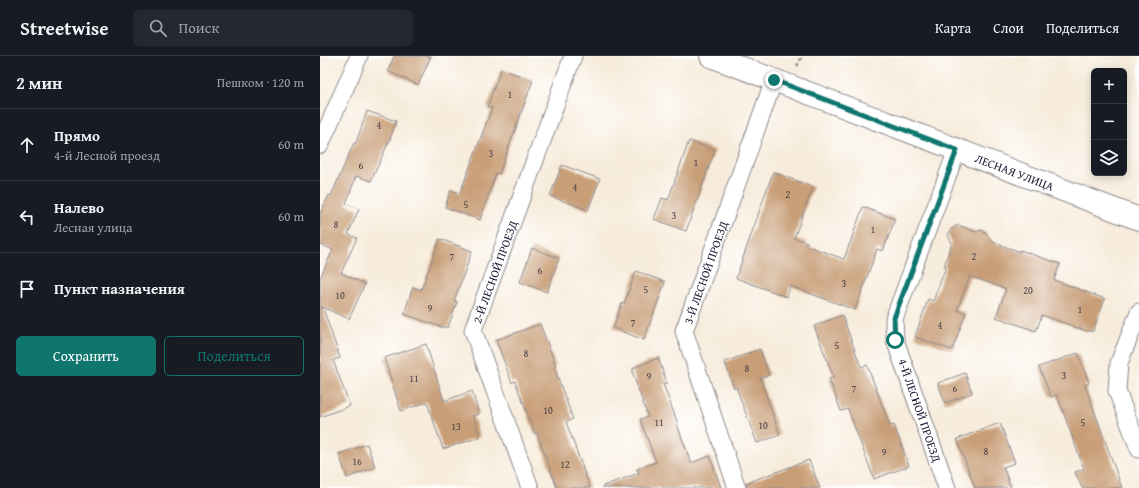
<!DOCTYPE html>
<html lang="ru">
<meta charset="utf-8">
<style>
:root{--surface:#171b24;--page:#242831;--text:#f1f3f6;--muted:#9ea1a6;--line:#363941;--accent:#0f766e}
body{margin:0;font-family:"Gentium Book Plus",serif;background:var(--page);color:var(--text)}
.controls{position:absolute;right:12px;top:12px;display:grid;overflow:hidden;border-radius:6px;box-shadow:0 2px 10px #0003}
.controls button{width:36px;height:36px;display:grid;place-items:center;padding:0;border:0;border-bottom:1px solid var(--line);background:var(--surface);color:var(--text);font:20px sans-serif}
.stop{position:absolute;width:12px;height:12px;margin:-9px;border:3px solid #0f766e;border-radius:50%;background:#fff}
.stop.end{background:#0f766e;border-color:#fff;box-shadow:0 1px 4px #0008}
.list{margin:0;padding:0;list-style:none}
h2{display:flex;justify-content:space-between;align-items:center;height:52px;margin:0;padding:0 16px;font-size:17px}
h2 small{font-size:13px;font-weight:400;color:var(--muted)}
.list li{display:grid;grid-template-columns:26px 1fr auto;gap:12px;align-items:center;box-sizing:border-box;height:72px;padding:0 16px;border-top:1px solid var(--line)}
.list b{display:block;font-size:15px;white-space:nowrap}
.list p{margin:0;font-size:13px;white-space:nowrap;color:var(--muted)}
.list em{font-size:13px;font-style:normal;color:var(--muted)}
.actions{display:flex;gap:8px;padding:12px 16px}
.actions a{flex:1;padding:9px 0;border:1px solid var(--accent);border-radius:6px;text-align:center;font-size:14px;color:var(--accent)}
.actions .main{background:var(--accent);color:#fff}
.icon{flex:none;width:22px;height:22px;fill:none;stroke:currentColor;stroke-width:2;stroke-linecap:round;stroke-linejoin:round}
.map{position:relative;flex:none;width:819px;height:432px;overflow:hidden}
header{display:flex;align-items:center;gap:24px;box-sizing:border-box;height:56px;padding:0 20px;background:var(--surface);border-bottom:1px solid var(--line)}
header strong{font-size:19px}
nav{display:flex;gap:22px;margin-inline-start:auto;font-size:14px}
.search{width:280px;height:36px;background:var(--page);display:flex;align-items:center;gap:10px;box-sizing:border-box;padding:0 14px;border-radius:6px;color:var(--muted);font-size:15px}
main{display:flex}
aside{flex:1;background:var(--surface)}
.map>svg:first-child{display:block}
.building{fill:#c89e77}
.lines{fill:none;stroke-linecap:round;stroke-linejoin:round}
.street-casing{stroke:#8c878b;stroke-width:19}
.primary-casing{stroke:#8c878b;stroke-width:24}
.path{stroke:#8c878b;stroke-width:2.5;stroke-dasharray:3 3;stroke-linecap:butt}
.street{stroke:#fff;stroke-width:17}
.primary{stroke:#fff;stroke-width:22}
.route{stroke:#0f766e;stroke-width:5}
.labels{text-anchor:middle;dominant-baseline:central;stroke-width:3;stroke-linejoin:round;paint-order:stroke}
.number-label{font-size:10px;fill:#4c414a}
.street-label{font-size:12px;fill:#22223b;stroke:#fff}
</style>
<header>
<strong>Streetwise</strong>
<div class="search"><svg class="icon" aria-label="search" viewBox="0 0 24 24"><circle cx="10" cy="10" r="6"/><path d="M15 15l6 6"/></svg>Поиск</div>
<nav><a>Карта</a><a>Слои</a><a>Поделиться</a></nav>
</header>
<main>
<aside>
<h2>2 мин<small>Пешком · 120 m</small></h2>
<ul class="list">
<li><svg class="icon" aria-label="ahead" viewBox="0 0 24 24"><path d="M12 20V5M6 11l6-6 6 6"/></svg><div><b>Прямо</b><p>4-й Лесной проезд</p></div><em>60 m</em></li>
<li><svg class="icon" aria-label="left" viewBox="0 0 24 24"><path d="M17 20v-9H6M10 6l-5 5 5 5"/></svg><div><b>Налево</b><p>Лесная улица</p></div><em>60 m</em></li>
<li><svg class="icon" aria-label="arrive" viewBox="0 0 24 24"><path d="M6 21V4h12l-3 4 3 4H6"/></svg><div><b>Пункт назначения</b></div></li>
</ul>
<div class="actions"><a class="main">Сохранить</a><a>Поделиться</a></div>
</aside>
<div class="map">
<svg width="819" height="432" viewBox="0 0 819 432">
<rect width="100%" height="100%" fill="#fff"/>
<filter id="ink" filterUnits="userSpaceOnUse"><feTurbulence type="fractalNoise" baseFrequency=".025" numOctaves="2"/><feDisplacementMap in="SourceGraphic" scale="8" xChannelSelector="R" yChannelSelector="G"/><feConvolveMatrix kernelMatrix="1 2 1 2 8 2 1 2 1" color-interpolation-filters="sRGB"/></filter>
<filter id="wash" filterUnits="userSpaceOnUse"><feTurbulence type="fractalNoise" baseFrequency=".012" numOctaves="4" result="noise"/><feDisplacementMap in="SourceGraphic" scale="16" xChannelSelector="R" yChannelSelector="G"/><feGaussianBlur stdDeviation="0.9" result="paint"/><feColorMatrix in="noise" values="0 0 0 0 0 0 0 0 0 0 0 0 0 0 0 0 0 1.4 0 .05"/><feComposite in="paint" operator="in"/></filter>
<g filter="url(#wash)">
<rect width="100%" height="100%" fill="#f7ecdb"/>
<g id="blocks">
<!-- building -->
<g class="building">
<path d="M 74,0 L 111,0 L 98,29 L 68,15 Z"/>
<path d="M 181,13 L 213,24 L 179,118 L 176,117 L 160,164 L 125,151 L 131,134 L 140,137 L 172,52 L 167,51 Z"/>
<path d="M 47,55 L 76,65 L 70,83 L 51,125 L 36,120 L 26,148 L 39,153 L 28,178 L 37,182 L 21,217 L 45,228 L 29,263 L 0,250 L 0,222 L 13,194 L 0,188 L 0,158 L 9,139 L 11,140 L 34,87 L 36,87 Z"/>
<path d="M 369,85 L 395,94 L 366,175 L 334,163 L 342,142 L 348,144 Z"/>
<path d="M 242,109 L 280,123 L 268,154 L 230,140 Z"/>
<path d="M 453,116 L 493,131 L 474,182 L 487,186 L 485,189 L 524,203 L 543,151 L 575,163 L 563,195 L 557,193 L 535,254 L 470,230 L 467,241 L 416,222 Z"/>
<path d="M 638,169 L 656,176 L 660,174 L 665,176 L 673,186 L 700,196 L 700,194 L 740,208 L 734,224 L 785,243 L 773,275 L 766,275 L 722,259 L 716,275 L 676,261 L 686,233 L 650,220 L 637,254 L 646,257 L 632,294 L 595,281 L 608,243 L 613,245 L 626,211 L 624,210 L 632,187 L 628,179 L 631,173 Z"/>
<path d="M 120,183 L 152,195 L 134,245 L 137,246 L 128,271 L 121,271 L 84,258 L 93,231 L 101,234 Z"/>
<path d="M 212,192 L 239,202 L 227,236 L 200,226 Z"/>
<path d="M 316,215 L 345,226 L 324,284 L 293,272 L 302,247 L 304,248 Z"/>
<path d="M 0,252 L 3,252 L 20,302 L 13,304 L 30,350 L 0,361 Z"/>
<path d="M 522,259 L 541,311 L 547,309 L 570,370 L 574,369 L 589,410 L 554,423 L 528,353 L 521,355 L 509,323 L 514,322 L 494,270 Z"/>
<path d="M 220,268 L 236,310 L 234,311 L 253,363 L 246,366 L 270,432 L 237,432 L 217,377 L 215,378 L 195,325 L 192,327 L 176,284 Z"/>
<path d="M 106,288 L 124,345 L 152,335 L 159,358 L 153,360 L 160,381 L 123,393 L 107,346 L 81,355 L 64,302 Z"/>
<path d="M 440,293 L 449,319 L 440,322 L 460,379 L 437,387 L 416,331 L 414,332 L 405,306 Z"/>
<path d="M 758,297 L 769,327 L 765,329 L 802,432 L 762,432 L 755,416 L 764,413 L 737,339 L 731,341 L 719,311 Z"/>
<path d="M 338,302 L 347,327 L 343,328 L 358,368 L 357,368 L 371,407 L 390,400 L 401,432 L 283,432 L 283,430 L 319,417 L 317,413 L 336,406 L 320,363 L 328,361 L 313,318 L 313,312 Z"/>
<path d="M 645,317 L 652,337 L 625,347 L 618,327 Z"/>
<path d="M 680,367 L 695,407 L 683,411 L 691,432 L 655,432 L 637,383 Z"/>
<path d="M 47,388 L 55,411 L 27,422 L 19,398 Z"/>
<path d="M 489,404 L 500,432 L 427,432 L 426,427 Z"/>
</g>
</g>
</g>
<g filter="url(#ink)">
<use href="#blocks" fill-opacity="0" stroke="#8c878b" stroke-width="1"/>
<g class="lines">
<defs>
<g id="street">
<path d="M 0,89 L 39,0"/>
<path d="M 819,256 L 799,307 L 797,335 L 819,393"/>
<path id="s1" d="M 210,432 L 153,274 L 253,0"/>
<path id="s2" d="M 417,432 L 364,275 L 454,24"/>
<path d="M 627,432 L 575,284 L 574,263 L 637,94"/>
</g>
<g id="primary">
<path id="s3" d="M 391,0 L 819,163"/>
</g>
</defs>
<!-- street casing -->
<use href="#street" class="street-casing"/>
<!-- primary casing -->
<use href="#primary" class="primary-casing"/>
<!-- path -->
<path class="path" d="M 477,10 L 482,0"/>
<!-- street -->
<use href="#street" class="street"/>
<!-- primary -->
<use href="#primary" class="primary"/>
</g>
</g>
<g class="lines" filter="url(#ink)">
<!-- route -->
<path class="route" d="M 454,24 L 637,94 L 574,262 L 575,284"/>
</g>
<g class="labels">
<!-- number labels -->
<g class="number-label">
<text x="190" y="38">1</text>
<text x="59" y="69">4</text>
<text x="171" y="97">3</text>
<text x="376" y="106">1</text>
<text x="41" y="109">6</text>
<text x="255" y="131">4</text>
<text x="468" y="138">2</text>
<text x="146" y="148">5</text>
<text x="354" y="159">3</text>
<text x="16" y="168">8</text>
<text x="553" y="173">1</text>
<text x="132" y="200">7</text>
<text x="654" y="200">2</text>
<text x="220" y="214">6</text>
<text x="524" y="227">3</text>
<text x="326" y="233">5</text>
<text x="708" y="234">20</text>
<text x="20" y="239">10</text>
<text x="110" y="252">9</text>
<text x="760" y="253">1</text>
<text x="313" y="266">7</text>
<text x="620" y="269">4</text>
<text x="517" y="289">5</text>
<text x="206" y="297">8</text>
<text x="427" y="312">8</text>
<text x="744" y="319">3</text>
<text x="329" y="320">9</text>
<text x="94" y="322">11</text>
<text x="534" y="332">7</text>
<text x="635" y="332">6</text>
<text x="228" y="354">10</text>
<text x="339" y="366">11</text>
<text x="763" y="366">5</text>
<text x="443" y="369">10</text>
<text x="136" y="370">13</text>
<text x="666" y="395">8</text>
<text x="564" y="396">9</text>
<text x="37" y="405">16</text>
<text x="245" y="408">12</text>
</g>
<!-- street labels -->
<g class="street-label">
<text stroke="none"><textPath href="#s3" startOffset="325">ЛЕСНАЯ УЛИЦА</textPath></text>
<text stroke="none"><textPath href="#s1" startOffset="230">2-Й ЛЕСНОЙ ПРОЕЗД</textPath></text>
<text stroke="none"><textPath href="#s2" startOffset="228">3-Й ЛЕСНОЙ ПРОЕЗД</textPath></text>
<text transform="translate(600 354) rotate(71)">4-Й ЛЕСНОЙ ПРОЕЗД</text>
</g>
</g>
</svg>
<div class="controls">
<button>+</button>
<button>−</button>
<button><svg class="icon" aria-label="layers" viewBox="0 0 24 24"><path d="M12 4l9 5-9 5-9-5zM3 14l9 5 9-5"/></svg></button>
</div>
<div class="stop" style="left:575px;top:284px"></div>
<div class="stop end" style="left:454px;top:24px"></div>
</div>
</main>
